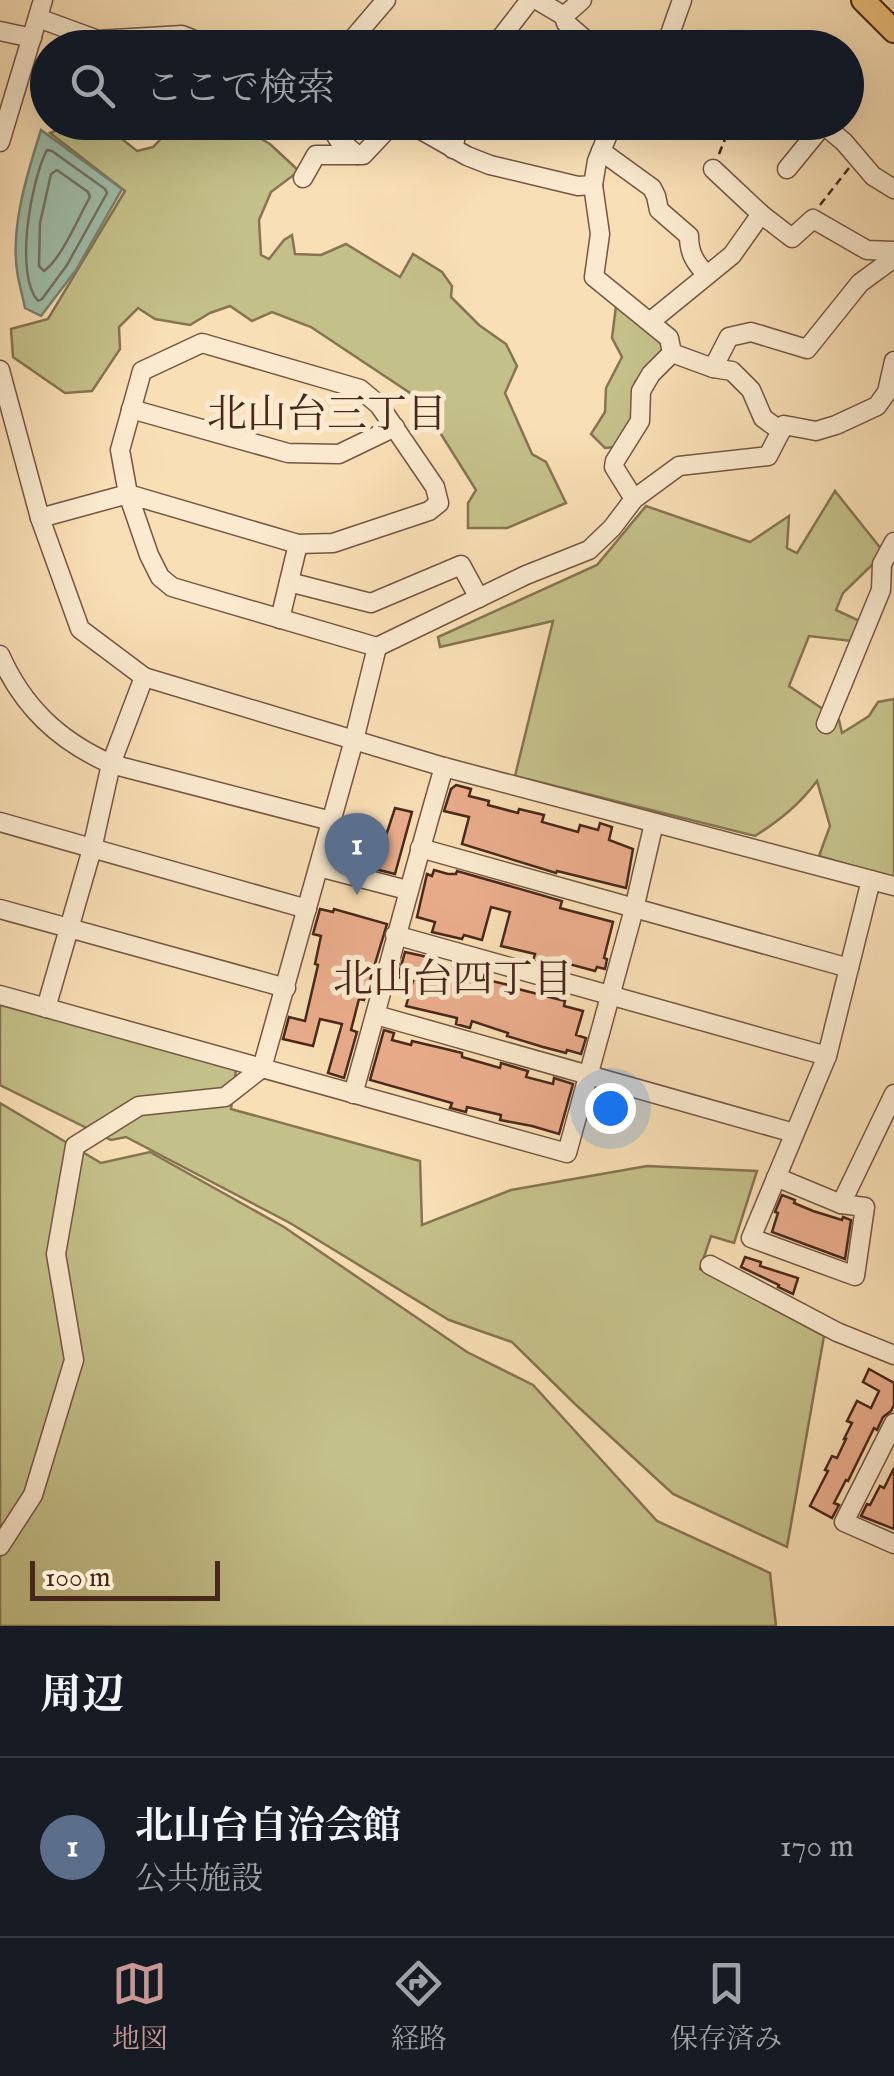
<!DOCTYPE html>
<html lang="ja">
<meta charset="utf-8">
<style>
:root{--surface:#171b24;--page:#20242c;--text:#f1f3f6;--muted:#9ea1a6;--line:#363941;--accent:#c59692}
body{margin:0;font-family:"IM FELL English","Noto Serif JP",serif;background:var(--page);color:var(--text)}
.scale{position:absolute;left:30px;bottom:25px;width:190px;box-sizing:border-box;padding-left:10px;border:5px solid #48281b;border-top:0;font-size:28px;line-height:35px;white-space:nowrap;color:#48281b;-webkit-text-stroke:8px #fbeacf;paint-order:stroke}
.you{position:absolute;left:610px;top:1108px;width:35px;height:35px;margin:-25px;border:8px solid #fff;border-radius:50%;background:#1a73e8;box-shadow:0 0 0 15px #1a73e833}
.badge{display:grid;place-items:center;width:65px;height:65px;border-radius:50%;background:var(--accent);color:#fff;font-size:32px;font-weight:700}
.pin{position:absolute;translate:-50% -82px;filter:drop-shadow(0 2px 5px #0008)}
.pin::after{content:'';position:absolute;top:52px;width:35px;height:30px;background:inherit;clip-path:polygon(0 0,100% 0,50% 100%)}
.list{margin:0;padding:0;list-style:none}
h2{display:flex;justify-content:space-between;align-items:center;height:130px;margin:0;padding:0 40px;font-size:42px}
h2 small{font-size:32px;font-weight:400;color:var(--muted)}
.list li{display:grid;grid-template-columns:65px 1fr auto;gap:30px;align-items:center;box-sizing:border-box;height:180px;padding:0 40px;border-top:2px solid var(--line)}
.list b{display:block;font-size:38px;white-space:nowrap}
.list p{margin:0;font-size:32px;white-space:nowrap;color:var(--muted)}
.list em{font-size:32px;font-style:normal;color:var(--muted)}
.icon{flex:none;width:55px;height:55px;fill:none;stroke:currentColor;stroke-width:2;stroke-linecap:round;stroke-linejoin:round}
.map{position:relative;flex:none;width:894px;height:1626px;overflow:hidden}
.search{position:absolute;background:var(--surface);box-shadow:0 10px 40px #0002;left:30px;right:30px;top:30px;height:110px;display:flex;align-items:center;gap:25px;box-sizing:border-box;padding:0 35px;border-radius:55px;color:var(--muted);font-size:38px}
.sheet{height:310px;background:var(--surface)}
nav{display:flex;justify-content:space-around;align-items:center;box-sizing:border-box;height:140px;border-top:2px solid var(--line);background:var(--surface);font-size:28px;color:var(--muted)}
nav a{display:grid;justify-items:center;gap:5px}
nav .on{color:var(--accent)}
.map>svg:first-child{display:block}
.green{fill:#c4c089;stroke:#867452;stroke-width:2.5}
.water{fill:#9ebda9;stroke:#7c8170;stroke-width:2.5}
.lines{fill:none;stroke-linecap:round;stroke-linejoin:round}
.shore{stroke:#737262;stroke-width:2.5}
.building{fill:#eaad8c;stroke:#48281b;stroke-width:2.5}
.minor-casing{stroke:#745642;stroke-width:21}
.major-casing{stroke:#48281b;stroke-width:26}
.path{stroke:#48281b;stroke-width:2.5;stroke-dasharray:8 5;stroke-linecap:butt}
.minor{stroke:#fbeacf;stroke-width:18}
.major{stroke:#ecc07a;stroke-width:22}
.labels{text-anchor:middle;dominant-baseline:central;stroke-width:10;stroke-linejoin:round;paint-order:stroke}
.neighbourhood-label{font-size:40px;fill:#48281b;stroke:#fbeacf}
</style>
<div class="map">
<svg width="894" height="1626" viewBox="0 0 894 1626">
<rect width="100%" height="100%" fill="#f9dfb5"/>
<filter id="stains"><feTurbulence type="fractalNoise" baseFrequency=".002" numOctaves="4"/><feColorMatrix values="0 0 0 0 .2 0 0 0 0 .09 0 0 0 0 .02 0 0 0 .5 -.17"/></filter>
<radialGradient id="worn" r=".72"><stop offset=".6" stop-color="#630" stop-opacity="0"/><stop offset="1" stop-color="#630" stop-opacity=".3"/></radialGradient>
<!-- green -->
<g class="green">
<path d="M 72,123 L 102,123 L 137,151 L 153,147 L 176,123 L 234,123 L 270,144 L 299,171 L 271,192 L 259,220 L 261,255 L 269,259 L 284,240 L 292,235 L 295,254 L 321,255 L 346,244 L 400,277 L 413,254 L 442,272 L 452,286 L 451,297 L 479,325 L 506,344 L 517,366 L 505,393 L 532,454 L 546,462 L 566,503 L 507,528 L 468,528 L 468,503 L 476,490 L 419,399 L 311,327 L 272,312 L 252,321 L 230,306 L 210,313 L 190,325 L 155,319 L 138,308 L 119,327 L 120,349 L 92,391 L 65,393 L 13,357 L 11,329 L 48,319 L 125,191 L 50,133 Z"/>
<path d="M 616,306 L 665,340 L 662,355 L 635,382 L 634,420 L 615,447 L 605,448 L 591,434 L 605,412 L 606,388 L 622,357 L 612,338 Z"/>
<path d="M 835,491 L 882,550 L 872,565 L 843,593 L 836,610 L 862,622 L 852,641 L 809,636 L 789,686 L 839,720 L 842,733 L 869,716 L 878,702 L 894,699 L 894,878 L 819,856 L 830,826 L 817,781 C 799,805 780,820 755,836 L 515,776 L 553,621 L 440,647 L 438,637 L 597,565 L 646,506 L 750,542 L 789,516 L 787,548 L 797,553 Z"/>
<path d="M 0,1002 L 236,1070 L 231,1109 L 420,1161 L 422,1225 L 511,1190 L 647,1166 L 757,1171 L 734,1243 L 711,1236 L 700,1269 L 824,1336 L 787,1547 L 673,1494 L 575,1404 L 512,1342 L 449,1320 L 290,1223 L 126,1137 L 111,1140 L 0,1085 Z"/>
<path d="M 0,1103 L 101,1163 L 150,1152 L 284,1227 L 467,1352 L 533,1385 L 657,1521 L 770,1573 L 776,1626 L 0,1626 Z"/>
</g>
<!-- water -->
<path class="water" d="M 41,130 L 122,189 L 76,270 L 41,316 L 25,308 C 23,298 20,287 18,277 C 9,231 27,174 41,130 Z"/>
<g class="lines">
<!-- shore -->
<g class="shore">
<path d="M 47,150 L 52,151 L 105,189 L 107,193 L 67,265 L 42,299 L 38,301 C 14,274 31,180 47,150 Z"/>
<path d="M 57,170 L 88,192 L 90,197 C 78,218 62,258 44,271 L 39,266 L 40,223 L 51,174 Z"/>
</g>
</g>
<!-- building -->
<g class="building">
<path d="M 456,785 L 471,789 L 469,796 L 489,801 L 488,805 L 518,813 L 519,809 L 544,815 L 542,822 L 578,832 L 580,825 L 598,830 L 600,823 L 612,827 L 609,840 L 633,849 L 626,888 L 557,871 L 556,873 L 462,844 L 469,817 L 444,811 L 451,789 Z"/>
<path d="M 395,808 L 412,812 L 395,874 L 375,869 Z"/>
<path d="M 434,870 L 448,874 L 456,874 L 457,871 L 562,901 L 560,908 L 613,922 L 604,958 L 607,959 L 605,969 L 597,967 L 595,971 L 547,958 L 545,964 L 533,961 L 535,954 L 501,946 L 510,912 L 491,907 L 482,940 L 464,935 L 462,939 L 432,932 L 435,922 L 417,917 L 427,874 L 432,876 Z"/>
<path d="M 320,909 L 333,912 L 334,909 L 387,924 L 364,1000 L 359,999 L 351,1030 L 357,1032 L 344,1078 L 328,1073 L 342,1024 L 320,1019 L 313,1046 L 283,1039 L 289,1017 L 305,1021 L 318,965 L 315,964 L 321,936 L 313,934 Z"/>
<path d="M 405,952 L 432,958 L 431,964 L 452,970 L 453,967 L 483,979 L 518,987 L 518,989 L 565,1001 L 564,1006 L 583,1011 L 576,1035 L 586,1038 L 581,1054 L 567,1050 L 566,1053 L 543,1047 L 507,1036 L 508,1033 L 472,1021 L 470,1028 L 456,1024 L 457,1018 L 406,1006 L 413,981 L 398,977 Z"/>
<path d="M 384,1030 L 394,1033 L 392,1040 L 411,1045 L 412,1041 L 450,1050 L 462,1053 L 462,1057 L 500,1068 L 501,1063 L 528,1071 L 526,1077 L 553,1084 L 554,1078 L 573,1084 L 559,1134 L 532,1126 L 500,1120 L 501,1115 L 467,1107 L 466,1112 L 450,1108 L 452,1103 L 370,1080 Z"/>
<path d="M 782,1195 L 795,1200 L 794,1203 L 813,1211 L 842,1220 L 843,1217 L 851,1220 L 845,1259 L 772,1232 L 778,1213 L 775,1212 Z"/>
<path d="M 745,1257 L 761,1262 L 760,1266 L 798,1278 L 793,1294 L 778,1287 L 779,1285 L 741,1267 Z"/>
<path d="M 869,1369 L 894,1383 L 894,1405 L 891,1411 L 883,1417 L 877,1430 L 874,1428 L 848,1481 L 846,1480 L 834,1503 L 839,1505 L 832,1518 L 810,1506 L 828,1471 L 825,1470 L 832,1456 L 837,1458 L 846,1439 L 844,1439 L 852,1423 L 847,1421 L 857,1401 L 871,1408 L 879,1391 L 863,1382 Z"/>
<path d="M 894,1468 L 894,1529 L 861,1516 L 867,1504 L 870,1505 L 880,1486 L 884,1488 Z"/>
</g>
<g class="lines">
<defs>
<g id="minor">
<path d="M 537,0 L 564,16 L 582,0"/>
<path d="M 564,16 L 566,23 L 595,48"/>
<path d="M 38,18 L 98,40 L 182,35 L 215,48"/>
<path d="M 0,31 L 32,38"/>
<path d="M 345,48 L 386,0"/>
<path d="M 493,48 L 530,0"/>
<path d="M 665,48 L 682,0"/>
<path d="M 328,122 L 338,139 L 357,155 L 363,155 L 394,122"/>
<path d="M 407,122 L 467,156 L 490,165 L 578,186 L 593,185 L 597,161 L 613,122"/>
<path d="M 820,122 L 844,142 L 873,176 L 894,189"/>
<path d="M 0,142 L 43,0"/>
<path d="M 453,149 L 459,122"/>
<path d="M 601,151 L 652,188 L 656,196 L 659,210 L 689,236 C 689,253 695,263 707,275"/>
<path d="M 713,169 L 761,214 L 792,238 L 813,219 L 867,250 L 894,251"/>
<path d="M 787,169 L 823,125"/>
<path d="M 303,178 L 316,155 L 357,155"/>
<path d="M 593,185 L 600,234 L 594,277 L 669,338 L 672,353 L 713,368 L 729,337 L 751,332 L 807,349 L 860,283 L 894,258"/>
<path d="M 651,321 L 732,255 L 761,214"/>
<path d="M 713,368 L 732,371 L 751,390 L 763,418 L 781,431"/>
<path d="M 0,370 L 40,518 L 80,629 L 144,677 L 444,767 L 894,886"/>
<path d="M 131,409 L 288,453 L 339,454 L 395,427"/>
<path d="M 634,499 L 614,467 L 615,461 L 640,421 L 641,391 L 651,374 L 672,353"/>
<path d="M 40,518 L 128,494 L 298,544 L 333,543 L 429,511 L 439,503 L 435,487 L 379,405 L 360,389 L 202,343 L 142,371 L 120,450 L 128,494 L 149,555 L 160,577 L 172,587 L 377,647 L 526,575 L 589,550 L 612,528 L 634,499 L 679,466 L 768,456 L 784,425 L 816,431 L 836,425 L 877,406 L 887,392 L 894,361"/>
<path d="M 289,582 L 371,603 L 461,565 L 479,598"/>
<path d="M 280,619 L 298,544"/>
<path d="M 0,655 C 23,707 59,741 111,764 L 331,821"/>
<path d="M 826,724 L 881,590 L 882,564 L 894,542"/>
<path d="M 0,822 L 307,909"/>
<path d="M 420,848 L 849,968"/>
<path d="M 319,867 L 407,890"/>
<path d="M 0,909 L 286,988"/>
<path d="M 395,935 L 827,1056"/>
<path d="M 0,995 L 567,1153 L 634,909 L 654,823"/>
<path d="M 46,1008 L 92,849 L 111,764 L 144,677"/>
<path d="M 376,1015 L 794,1133"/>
<path d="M 353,1094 C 384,985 412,876 444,767"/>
<path d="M 776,1177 L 841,1204 L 865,1207 L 855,1276 L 751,1238 L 827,1056 L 871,880"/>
<path d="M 841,1204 L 894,1094"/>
<path d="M 710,1265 L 837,1332 L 894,1355"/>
<path d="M 894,1423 L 844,1522 L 894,1544"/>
<path d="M 0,1546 L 33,1495 L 74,1360 L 56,1254 L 75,1146 L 139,1106 L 225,1097 L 262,1068 L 354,740 L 377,647"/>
</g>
<path id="major" d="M 863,0 L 894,31"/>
</defs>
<!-- minor casing -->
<use href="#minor" class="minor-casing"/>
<!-- major casing -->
<use href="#major" class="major-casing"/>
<!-- path -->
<g class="path">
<path d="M 719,154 L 732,122"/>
<path d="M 820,205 L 849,168"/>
</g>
<!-- minor -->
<use href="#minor" class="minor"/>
<!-- major -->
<use href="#major" class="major"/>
</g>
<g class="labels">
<!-- neighbourhood labels -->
<g class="neighbourhood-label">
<text x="327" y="416">北山台三丁目</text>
<text x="453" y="981">北山台四丁目</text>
</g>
</g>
<rect width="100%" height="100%" filter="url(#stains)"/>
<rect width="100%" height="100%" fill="url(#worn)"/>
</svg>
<div class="scale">100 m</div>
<div class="you"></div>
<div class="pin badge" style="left:357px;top:895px;background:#5c6f8a">1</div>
<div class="search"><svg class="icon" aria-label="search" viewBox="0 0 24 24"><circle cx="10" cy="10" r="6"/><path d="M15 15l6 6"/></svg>ここで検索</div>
</div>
<section class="sheet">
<h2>周辺<small></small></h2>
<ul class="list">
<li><span class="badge" style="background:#5c6f8a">1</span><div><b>北山台自治会館</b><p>公共施設</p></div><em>170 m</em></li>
</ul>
</section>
<nav>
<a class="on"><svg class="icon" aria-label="map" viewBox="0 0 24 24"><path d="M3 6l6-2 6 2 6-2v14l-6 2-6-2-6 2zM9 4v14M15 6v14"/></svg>地図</a>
<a><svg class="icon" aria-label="directions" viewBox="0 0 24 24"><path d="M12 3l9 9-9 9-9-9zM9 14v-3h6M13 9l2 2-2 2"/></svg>経路</a>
<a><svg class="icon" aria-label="saved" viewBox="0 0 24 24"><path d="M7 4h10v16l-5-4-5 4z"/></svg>保存済み</a>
</nav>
